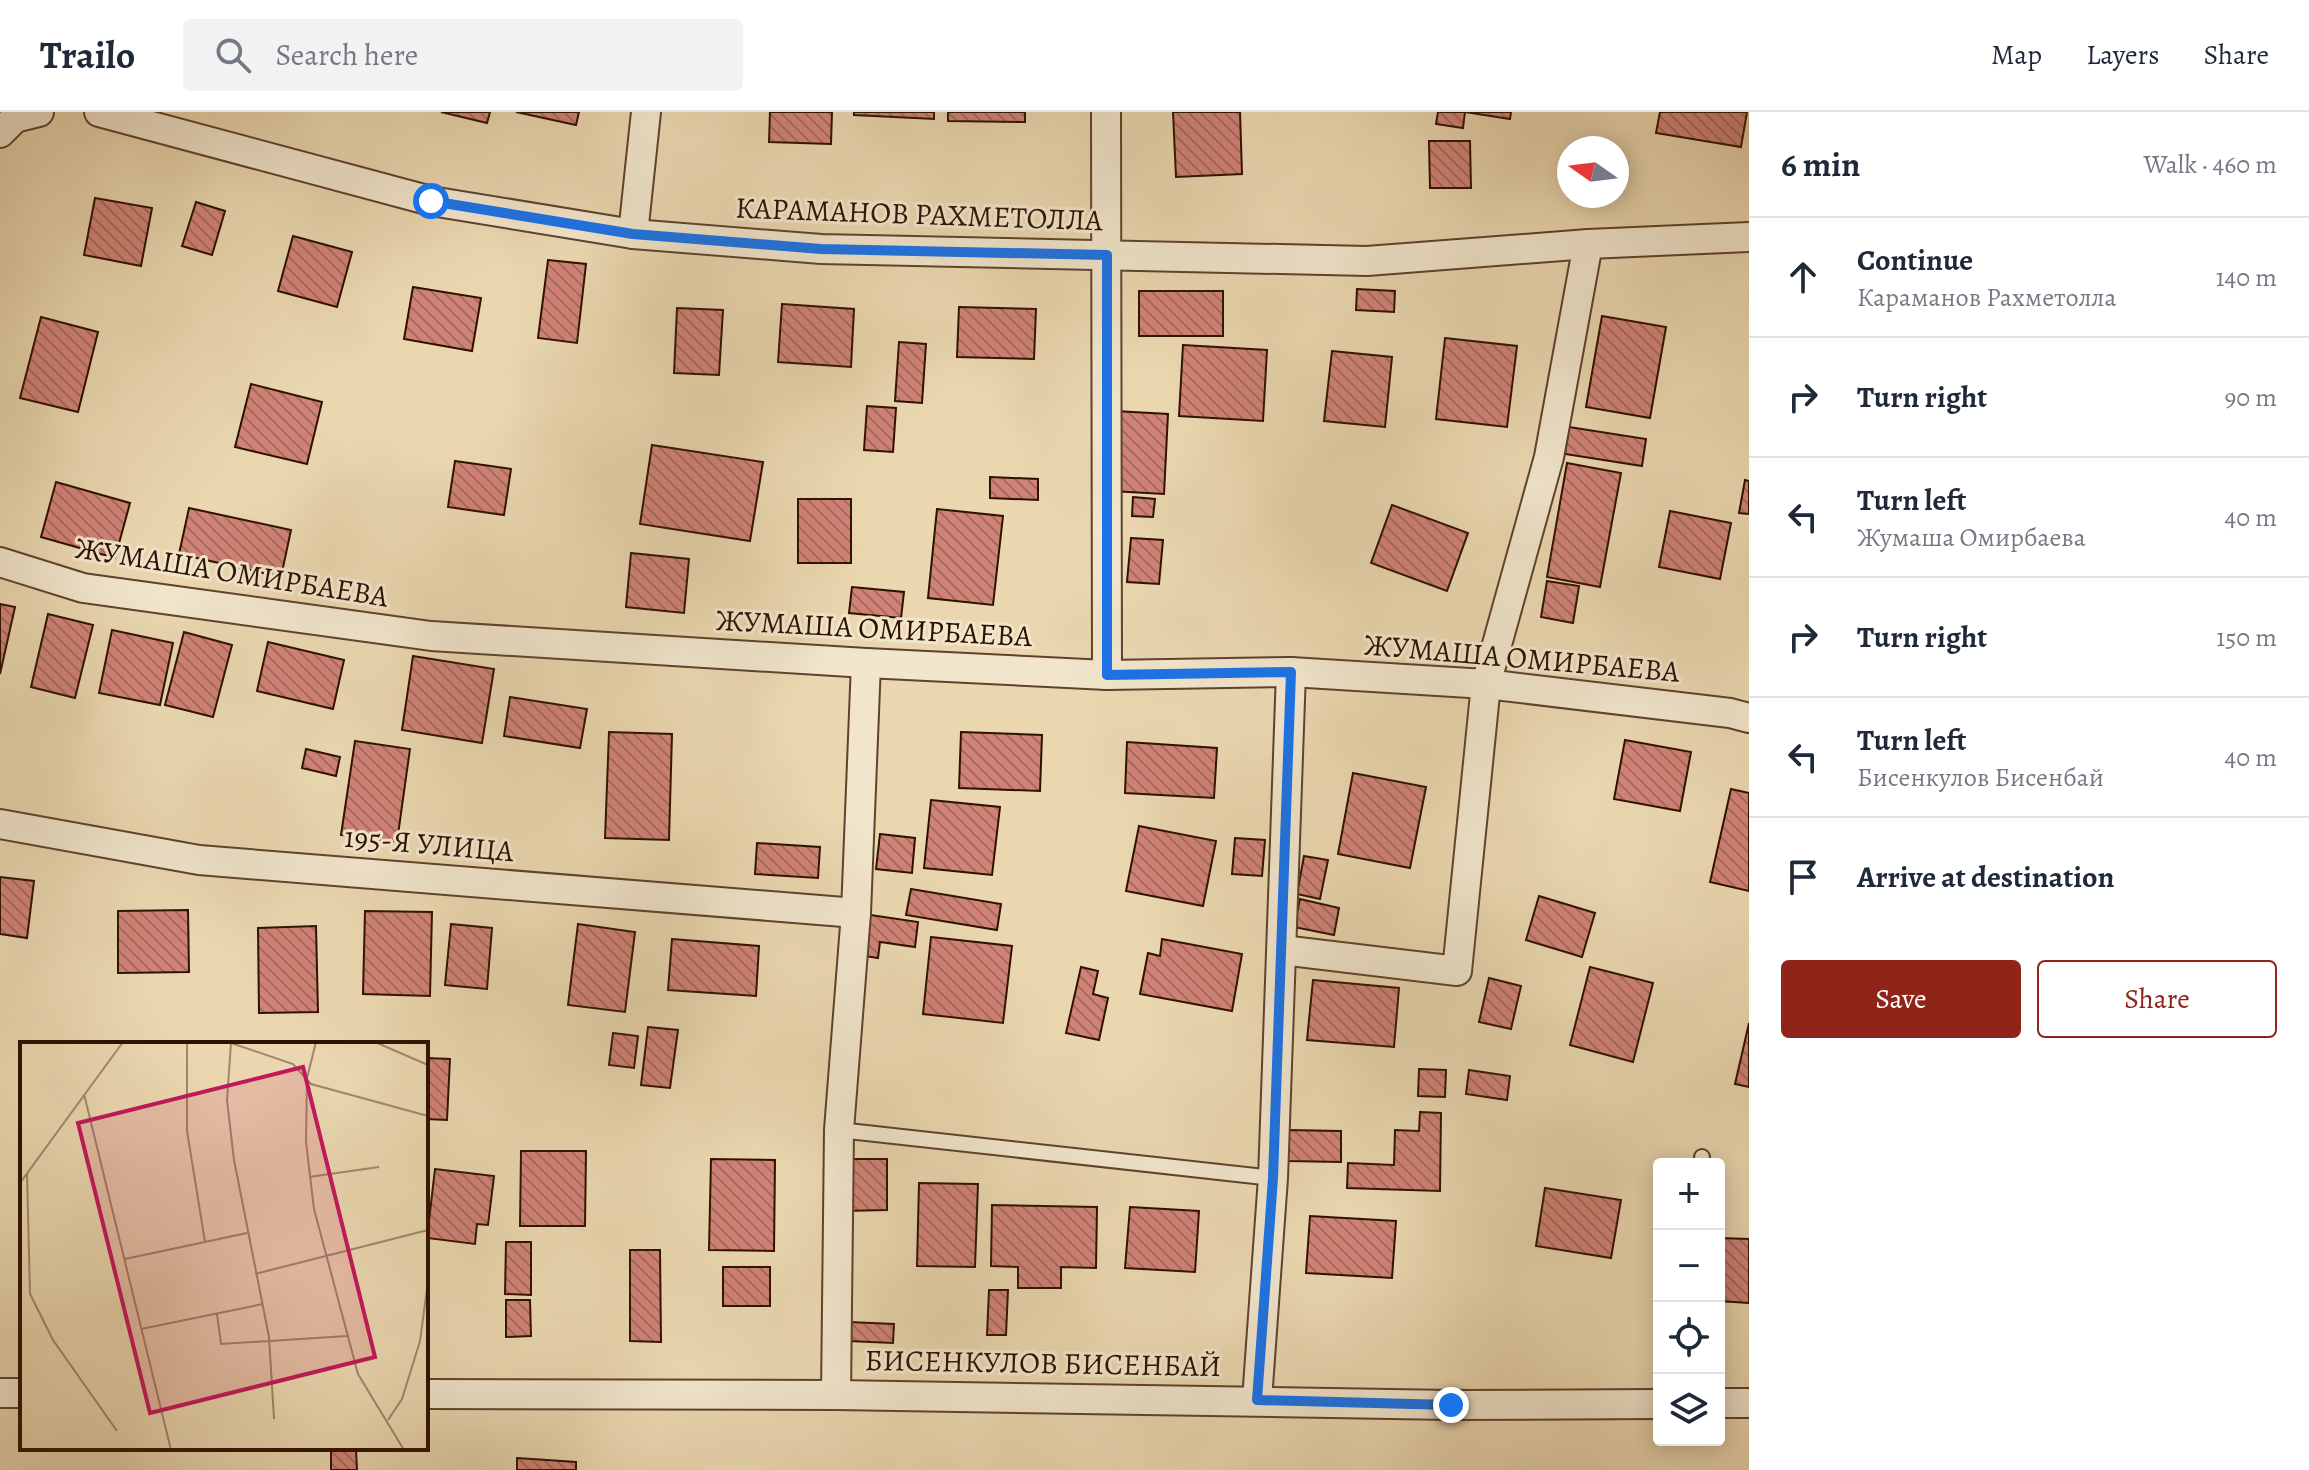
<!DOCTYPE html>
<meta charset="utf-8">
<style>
:root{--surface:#fff;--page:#f2f2f3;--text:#1f2937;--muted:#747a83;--line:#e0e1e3;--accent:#8f2418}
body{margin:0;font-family:Alegreya,serif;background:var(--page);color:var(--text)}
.controls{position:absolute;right:24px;bottom:24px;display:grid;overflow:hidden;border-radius:8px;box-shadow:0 4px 20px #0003}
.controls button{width:72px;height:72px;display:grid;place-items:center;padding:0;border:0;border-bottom:2px solid var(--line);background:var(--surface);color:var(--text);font:40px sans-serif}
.compass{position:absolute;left:1557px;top:24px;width:72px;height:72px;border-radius:50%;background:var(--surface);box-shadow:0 4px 20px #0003;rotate:284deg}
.stop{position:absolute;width:24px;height:24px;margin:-18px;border:6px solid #1a73e8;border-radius:50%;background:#fff}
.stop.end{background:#1a73e8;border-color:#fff;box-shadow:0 2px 8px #0008}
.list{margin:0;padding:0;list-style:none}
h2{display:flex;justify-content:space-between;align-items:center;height:104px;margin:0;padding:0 32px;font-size:34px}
h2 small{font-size:26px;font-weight:400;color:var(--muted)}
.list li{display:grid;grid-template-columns:52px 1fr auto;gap:24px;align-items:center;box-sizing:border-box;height:120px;padding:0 32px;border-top:2px solid var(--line)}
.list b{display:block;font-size:30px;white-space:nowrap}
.list p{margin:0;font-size:26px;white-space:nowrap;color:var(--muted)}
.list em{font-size:26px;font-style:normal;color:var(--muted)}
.actions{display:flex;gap:16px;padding:24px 32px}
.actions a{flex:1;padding:18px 0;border:2px solid var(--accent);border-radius:8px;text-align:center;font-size:28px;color:var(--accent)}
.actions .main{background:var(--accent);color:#fff}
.icon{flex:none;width:44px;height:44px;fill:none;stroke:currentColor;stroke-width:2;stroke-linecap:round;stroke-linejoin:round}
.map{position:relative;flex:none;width:1749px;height:1358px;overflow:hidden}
header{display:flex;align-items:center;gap:48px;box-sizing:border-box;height:112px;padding:0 40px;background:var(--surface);border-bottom:2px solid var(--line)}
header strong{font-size:38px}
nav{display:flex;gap:44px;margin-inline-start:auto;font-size:28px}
.search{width:560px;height:72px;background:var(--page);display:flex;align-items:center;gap:20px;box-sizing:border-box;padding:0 28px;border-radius:8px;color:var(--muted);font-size:30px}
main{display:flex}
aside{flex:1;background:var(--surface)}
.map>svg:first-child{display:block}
.building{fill:url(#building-back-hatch);stroke:#2f1100;stroke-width:2}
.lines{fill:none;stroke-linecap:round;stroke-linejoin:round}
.lane-casing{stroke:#5e422c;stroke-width:18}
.street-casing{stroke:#5e422c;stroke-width:32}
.lane{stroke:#f1e5cc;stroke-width:14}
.street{stroke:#f1e5cc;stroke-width:28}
.route{stroke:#1a73e8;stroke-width:10}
.labels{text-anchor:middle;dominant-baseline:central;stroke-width:6;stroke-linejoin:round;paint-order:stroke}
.street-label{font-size:30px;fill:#2f1100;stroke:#f1e5cc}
.inset-road{fill:none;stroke:#9f886a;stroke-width:2}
.view{fill:#c2185b;fill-opacity:0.15;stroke:#c2185b;stroke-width:4}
.inset-edge{fill:none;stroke:#2f1100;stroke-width:4}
</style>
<header>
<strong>Trailo</strong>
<div class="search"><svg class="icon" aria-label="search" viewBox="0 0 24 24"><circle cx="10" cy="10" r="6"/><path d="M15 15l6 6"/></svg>Search here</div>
<nav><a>Map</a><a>Layers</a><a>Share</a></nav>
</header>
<main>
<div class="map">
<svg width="1749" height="1358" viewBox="0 0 1749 1358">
<defs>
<pattern id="building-back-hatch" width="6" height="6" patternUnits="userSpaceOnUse" patternTransform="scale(2)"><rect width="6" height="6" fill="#d08377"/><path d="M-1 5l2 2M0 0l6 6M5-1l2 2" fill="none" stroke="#a96a5f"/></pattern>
</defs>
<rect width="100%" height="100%" fill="#ead7b0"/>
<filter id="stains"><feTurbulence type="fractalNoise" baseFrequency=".0025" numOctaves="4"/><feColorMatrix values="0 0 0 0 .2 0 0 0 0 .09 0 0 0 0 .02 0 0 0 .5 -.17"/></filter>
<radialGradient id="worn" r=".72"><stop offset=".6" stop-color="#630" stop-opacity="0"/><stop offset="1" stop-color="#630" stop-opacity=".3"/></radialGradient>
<!-- building -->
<g class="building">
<path d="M 441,0 L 490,0 L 487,11 Z"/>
<path d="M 516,0 L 579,0 L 576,13 Z"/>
<path d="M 770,0 L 832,0 L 831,32 L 769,30 Z"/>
<path d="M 854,0 L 934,0 L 934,7 L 854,3 Z"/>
<path d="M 948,0 L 1025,0 L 1025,10 L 948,9 Z"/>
<path d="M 1173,0 L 1240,0 L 1242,62 L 1176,65 Z"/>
<path d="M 1438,0 L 1511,0 L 1510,7 L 1465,0 L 1463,16 L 1436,12 Z"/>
<path d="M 1660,0 L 1747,0 L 1741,35 L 1656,21 Z"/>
<path d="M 1429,29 L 1470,29 L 1471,76 L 1430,76 Z"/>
<path d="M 95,86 L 152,96 L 141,154 L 84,143 Z"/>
<path d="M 196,90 L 225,99 L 212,143 L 182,134 Z"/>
<path d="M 293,124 L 352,140 L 337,195 L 278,179 Z"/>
<path d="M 548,148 L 586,152 L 577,231 L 538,226 Z"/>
<path d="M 413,175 L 481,186 L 472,239 L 404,227 Z"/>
<path d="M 1357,177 L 1395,179 L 1394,200 L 1356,198 Z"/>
<rect x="1139" y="179" width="84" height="45"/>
<path d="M 782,192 L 854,197 L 851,255 L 778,250 Z"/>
<path d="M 959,195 L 1036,197 L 1034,247 L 957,245 Z"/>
<path d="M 677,196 L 723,198 L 719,263 L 674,261 Z"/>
<path d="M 1602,204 L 1666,215 L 1650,306 L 1586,295 Z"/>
<path d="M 41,205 L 98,220 L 78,300 L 20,286 Z"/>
<path d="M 1445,226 L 1517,234 L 1507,315 L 1436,307 Z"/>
<path d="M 899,230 L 926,232 L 922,291 L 895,289 Z"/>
<path d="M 1183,233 L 1267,238 L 1263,309 L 1179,304 Z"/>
<path d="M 1332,239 L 1392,245 L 1385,315 L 1324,309 Z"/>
<path d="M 251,272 L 322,290 L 307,352 L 235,335 Z"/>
<path d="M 867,294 L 896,296 L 893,340 L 864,338 Z"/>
<path d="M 1115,299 L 1168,302 L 1164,382 L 1111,379 Z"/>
<path d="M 1569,315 L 1646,327 L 1642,354 L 1565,342 Z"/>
<path d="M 652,333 L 763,350 L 750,429 L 640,412 Z"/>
<path d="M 455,349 L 511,357 L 504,403 L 448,395 Z"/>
<path d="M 1567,351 L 1621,361 L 1600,475 L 1547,465 Z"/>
<path d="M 990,365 L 1038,367 L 1038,388 L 990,386 Z"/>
<path d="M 1745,368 L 1749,369 L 1749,402 L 1739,401 Z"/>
<path d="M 56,370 L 130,391 L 115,446 L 41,425 Z"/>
<path d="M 1133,385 L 1155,387 L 1153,405 L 1132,404 Z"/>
<rect x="798" y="387" width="53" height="64"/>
<path d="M 1392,393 L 1468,421 L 1447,479 L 1371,451 Z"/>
<path d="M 189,396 L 291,418 L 281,465 L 179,442 Z"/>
<path d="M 937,397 L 1003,404 L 993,493 L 928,486 Z"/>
<path d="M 1670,399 L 1731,411 L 1720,467 L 1659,455 Z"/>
<path d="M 1131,426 L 1163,428 L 1159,472 L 1127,470 Z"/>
<path d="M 631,441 L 689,447 L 684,501 L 626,495 Z"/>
<path d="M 1547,469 L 1579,474 L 1573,511 L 1541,505 Z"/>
<path d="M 852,475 L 904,480 L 901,506 L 849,501 Z"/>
<path d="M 0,492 L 15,495 L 0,562 Z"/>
<path d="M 48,502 L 93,513 L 75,586 L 31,575 Z"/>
<path d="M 112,518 L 173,531 L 160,593 L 99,581 Z"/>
<path d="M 184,520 L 232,533 L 213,605 L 165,593 Z"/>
<path d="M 268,530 L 344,548 L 333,597 L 257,579 Z"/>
<path d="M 413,544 L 494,557 L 482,631 L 402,618 Z"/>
<path d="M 510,585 L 587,597 L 580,636 L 504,624 Z"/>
<path d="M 609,620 L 672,622 L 669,728 L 605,726 Z"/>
<path d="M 961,620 L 1042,623 L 1040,679 L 959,676 Z"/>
<path d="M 1625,628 L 1691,640 L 1680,699 L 1614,687 Z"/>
<path d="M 355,629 L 410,637 L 397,730 L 341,723 Z"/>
<path d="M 1127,630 L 1217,636 L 1214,686 L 1125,681 Z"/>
<path d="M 306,637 L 340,645 L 336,664 L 302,656 Z"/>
<path d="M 1353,661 L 1426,675 L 1410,756 L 1338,742 Z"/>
<path d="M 1731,677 L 1749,681 L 1749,779 L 1710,770 Z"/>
<path d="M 931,688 L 1000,695 L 992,763 L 924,756 Z"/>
<path d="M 1139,714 L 1216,729 L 1203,794 L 1126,779 Z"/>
<path d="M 880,722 L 915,726 L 912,761 L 876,757 Z"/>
<path d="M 1235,726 L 1265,728 L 1262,764 L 1232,762 Z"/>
<path d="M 757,731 L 820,735 L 818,766 L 755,762 Z"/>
<path d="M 1304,744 L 1328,748 L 1320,787 L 1297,782 Z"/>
<path d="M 0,765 L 34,769 L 27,826 L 0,822 Z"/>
<path d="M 911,777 L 1001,792 L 997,818 L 906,803 Z"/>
<path d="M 1539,784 L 1595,801 L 1582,845 L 1526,828 Z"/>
<path d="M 1300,787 L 1339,796 L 1334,823 L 1294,815 Z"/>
<path d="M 188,798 L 189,860 L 118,861 L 118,799 Z"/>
<path d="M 365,799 L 432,800 L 430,884 L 363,882 Z"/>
<path d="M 864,802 L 918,810 L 915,835 L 880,830 L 878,846 L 858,843 Z"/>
<path d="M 451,812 L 492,816 L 487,877 L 445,873 Z"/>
<path d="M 578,812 L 635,820 L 625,900 L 568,893 Z"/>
<path d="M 316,814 L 318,900 L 259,901 L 258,816 Z"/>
<path d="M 931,825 L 1012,834 L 1003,911 L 923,902 Z"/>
<path d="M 672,827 L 759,834 L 756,884 L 668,878 Z"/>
<path d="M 1162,827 L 1242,842 L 1232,899 L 1140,882 L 1148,841 L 1160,844 Z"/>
<path d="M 1081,855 L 1098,859 L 1093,882 L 1108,886 L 1099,928 L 1066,921 Z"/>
<path d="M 1590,855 L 1653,871 L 1633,950 L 1570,933 Z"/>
<path d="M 1489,866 L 1521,874 L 1511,917 L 1479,910 Z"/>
<path d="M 1313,868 L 1399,876 L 1394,935 L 1307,928 Z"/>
<path d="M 1749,911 L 1749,975 L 1735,972 Z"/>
<path d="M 648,915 L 678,918 L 670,976 L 641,973 Z"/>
<path d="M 613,921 L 638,924 L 634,956 L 609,953 Z"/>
<path d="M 426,946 L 450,947 L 447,1008 L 426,1007 Z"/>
<path d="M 1419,957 L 1446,958 L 1445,985 L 1418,984 Z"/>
<path d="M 1469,958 L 1510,964 L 1507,988 L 1466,982 Z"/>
<path d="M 1420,1000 L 1441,1001 L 1440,1079 L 1347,1076 L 1348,1051 L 1394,1053 L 1395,1018 L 1419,1019 Z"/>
<path d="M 1287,1018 L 1341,1019 L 1341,1050 L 1287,1049 Z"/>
<path d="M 521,1039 L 586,1039 L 585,1114 L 520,1114 Z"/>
<path d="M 711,1047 L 775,1048 L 774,1139 L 709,1138 Z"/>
<path d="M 843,1047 L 887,1047 L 887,1098 L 843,1099 Z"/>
<path d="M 435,1057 L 494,1064 L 488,1113 L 477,1112 L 475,1132 L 427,1126 Z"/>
<path d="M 919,1071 L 978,1072 L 975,1155 L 917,1154 Z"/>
<path d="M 1545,1076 L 1621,1088 L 1611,1146 L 1536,1134 Z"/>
<path d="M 992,1093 L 1097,1095 L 1096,1156 L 1061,1155 L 1061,1176 L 1018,1176 L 1018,1155 L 991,1154 Z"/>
<path d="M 1130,1095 L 1199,1099 L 1195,1160 L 1125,1156 Z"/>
<path d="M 1310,1104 L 1396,1109 L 1392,1166 L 1306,1161 Z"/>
<path d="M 1719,1126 L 1749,1127 L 1749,1191 L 1719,1189 Z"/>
<path d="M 506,1130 L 531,1130 L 531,1183 L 505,1182 Z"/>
<path d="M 630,1138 L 660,1138 L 661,1230 L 630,1229 Z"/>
<rect x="723" y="1155" width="47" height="39"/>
<path d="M 989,1178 L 1008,1178 L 1006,1223 L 987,1223 Z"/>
<path d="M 506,1188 L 530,1188 L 531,1224 L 506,1225 Z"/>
<path d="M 849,1210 L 894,1212 L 893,1231 L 848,1229 Z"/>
<path d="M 356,1337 L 357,1358 L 331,1358 L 331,1338 Z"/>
<path d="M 517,1346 L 576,1350 L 576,1358 L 517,1358 Z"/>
</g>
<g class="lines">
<defs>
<g id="lane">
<path d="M 839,1018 L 1273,1066"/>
<path d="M 1702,1052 L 1702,1045"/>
</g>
<g id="street">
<path d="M 99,0 L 431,89 L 633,122 L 821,137 L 1367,149 L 1588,132 L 1749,125"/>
<path d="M 1106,0 L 1107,563"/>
<path d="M 0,21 L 15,6 L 39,0"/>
<path d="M 633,122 L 646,0"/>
<path d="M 0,450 L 83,476 L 431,524 L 866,551 L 1107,563 L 1291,560 L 1486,572 L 1730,601 L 1749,606"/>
<path d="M 0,712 L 199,748 L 856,801"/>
<path d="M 1282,838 L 1457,859 L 1486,572 L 1549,345 L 1588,132"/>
<path d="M 0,1281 L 22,1281"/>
<path d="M 426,1282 L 836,1283 L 1451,1293 L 1659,1292"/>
<path d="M 836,1283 L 839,1018 L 856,801 L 866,551"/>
<path d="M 1257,1288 L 1273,1066 L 1291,560"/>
<path d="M 1719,1291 L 1749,1291"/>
</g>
</defs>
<!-- lane casing -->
<use href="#lane" class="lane-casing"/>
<!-- street casing -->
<use href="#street" class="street-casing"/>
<!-- lane -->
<use href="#lane" class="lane"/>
<!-- street -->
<use href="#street" class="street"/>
</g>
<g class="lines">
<!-- route -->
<path class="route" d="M 431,89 L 633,122 L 821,137 L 1107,143 L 1107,563 L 1291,560 L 1273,1066 L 1257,1288 L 1451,1293"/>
</g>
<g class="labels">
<!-- street labels -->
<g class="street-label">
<text transform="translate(919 102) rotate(2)">КАРАМАНОВ РАХМЕТОЛЛА</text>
<text transform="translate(232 460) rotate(9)">ЖУМАША ОМИРБАЕВА</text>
<text transform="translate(874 516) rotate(3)">ЖУМАША ОМИРБАЕВА</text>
<text transform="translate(1522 546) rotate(5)">ЖУМАША ОМИРБАЕВА</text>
<text transform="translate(429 732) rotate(5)">195-Я УЛИЦА</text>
<text transform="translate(1043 1251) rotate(1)">БИСЕНКУЛОВ БИСЕНБАЙ</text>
</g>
</g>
<!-- overview -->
<g transform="translate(20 930)">
<rect width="408" height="408" fill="#ead7b0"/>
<path class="inset-road" d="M 167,0 L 167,89 L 185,200M 208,0 L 273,22 L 291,42 L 408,74M 296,0 L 287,36 L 286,100 L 294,167 L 338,332 L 384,408M 355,0 L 408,23M 211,1 L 207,58 L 214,118 L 249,295 L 254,377M 64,52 L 151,408M 7,132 L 10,252 L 33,298 L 97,389M 289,135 L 359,125M 0,141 L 103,0M 105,217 L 227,191M 235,232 L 408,188M 197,272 L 201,302 L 327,294M 121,287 L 243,262M 368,378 L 382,357 L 400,299 L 408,239"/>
<path class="view" d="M 283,25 L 355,315 L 130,371 L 58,81 Z"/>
<rect width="408" height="408" class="inset-edge"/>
</g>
<rect width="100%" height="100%" filter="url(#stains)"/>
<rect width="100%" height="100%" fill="url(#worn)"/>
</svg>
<div class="controls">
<button>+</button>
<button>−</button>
<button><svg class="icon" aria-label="locate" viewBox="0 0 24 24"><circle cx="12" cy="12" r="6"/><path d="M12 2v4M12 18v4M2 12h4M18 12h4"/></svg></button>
<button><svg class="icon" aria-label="layers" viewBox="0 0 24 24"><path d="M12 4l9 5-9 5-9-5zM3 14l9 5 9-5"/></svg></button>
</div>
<svg class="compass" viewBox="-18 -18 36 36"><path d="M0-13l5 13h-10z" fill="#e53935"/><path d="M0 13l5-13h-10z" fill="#747a83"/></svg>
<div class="stop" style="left:431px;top:89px"></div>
<div class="stop end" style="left:1451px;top:1293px"></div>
</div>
<aside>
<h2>6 min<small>Walk · 460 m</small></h2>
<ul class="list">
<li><svg class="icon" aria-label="ahead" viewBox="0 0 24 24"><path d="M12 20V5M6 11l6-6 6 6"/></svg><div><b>Continue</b><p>Караманов Рахметолла</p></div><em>140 m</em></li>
<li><svg class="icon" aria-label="right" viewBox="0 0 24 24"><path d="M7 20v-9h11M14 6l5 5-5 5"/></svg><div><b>Turn right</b></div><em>90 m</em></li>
<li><svg class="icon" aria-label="left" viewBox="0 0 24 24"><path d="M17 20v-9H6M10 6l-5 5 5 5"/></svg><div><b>Turn left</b><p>Жумаша Омирбаева</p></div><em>40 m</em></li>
<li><svg class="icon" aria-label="right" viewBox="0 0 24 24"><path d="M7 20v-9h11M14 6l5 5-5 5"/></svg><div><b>Turn right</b></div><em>150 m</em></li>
<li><svg class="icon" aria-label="left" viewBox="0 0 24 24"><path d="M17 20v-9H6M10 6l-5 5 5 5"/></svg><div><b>Turn left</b><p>Бисенкулов Бисенбай</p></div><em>40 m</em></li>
<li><svg class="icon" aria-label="arrive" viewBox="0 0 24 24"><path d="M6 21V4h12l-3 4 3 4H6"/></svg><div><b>Arrive at destination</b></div></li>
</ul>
<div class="actions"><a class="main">Save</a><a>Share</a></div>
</aside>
</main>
